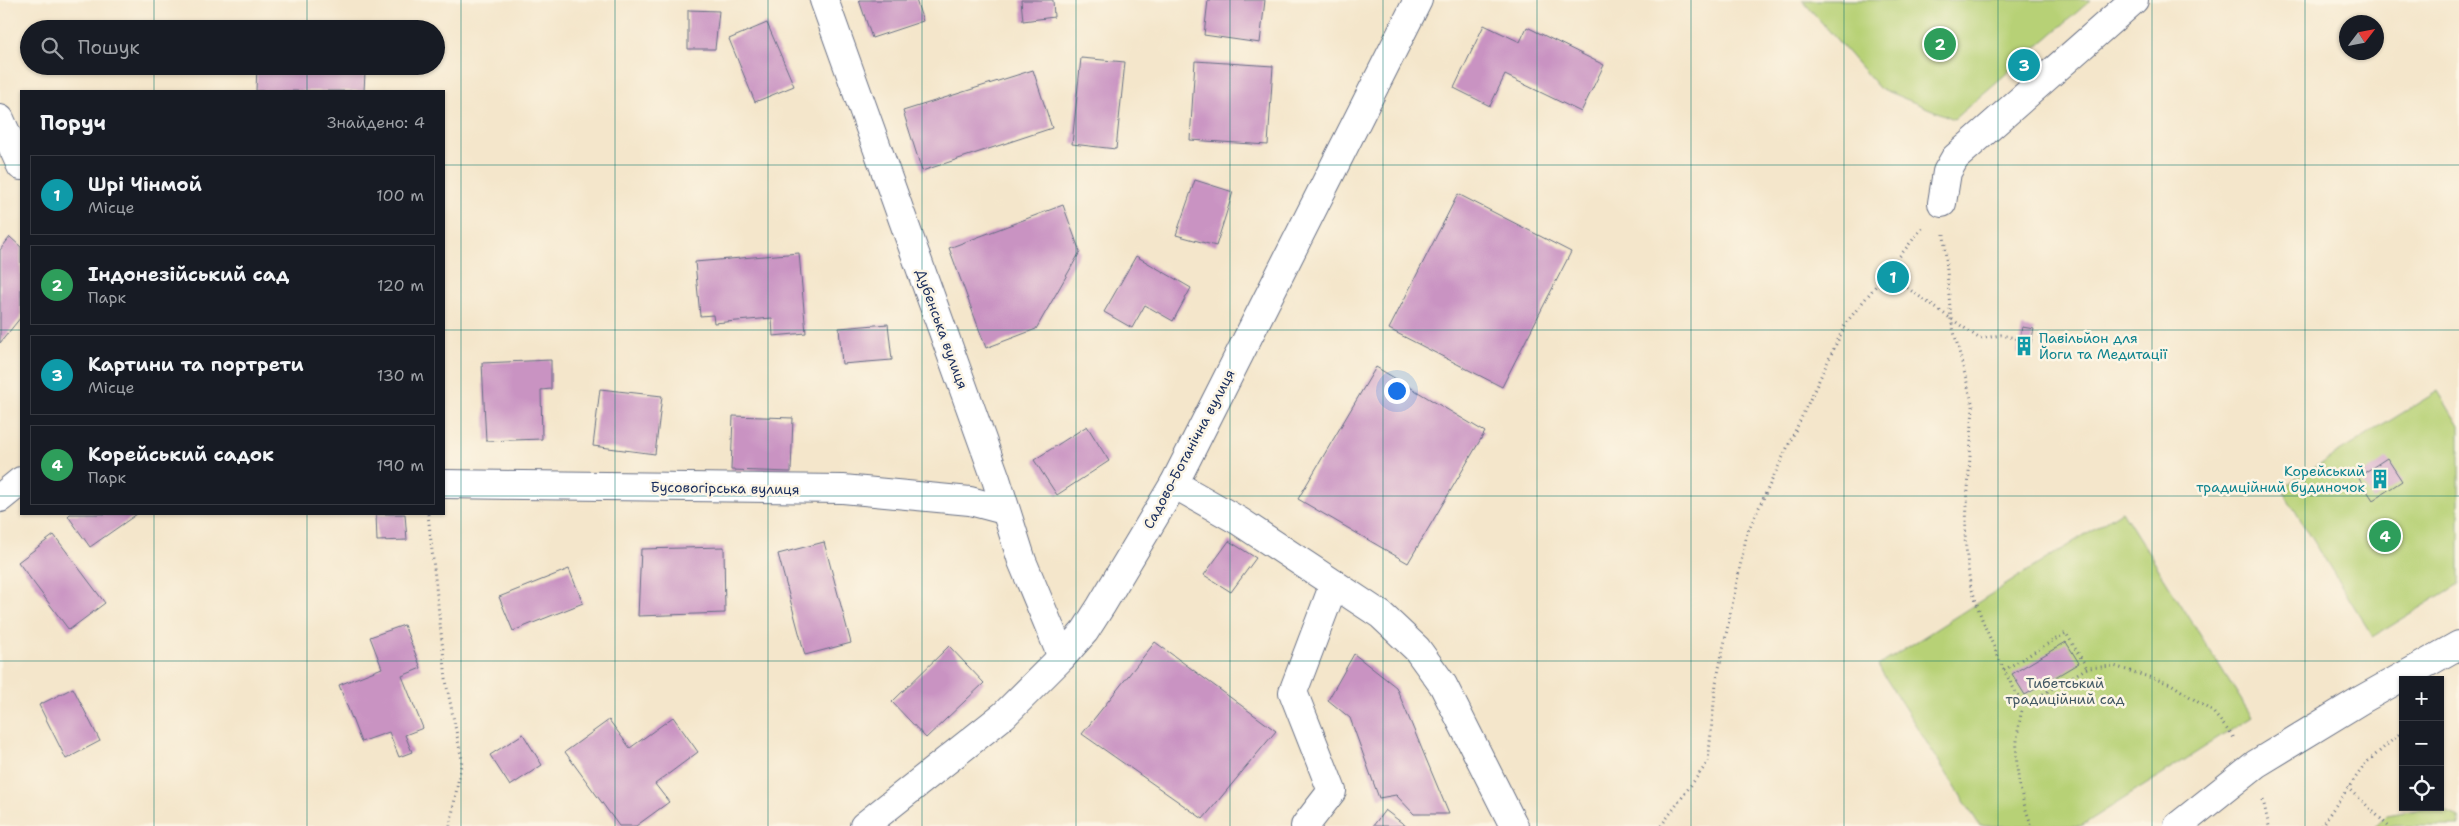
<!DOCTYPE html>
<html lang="uk">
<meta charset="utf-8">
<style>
:root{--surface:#171b24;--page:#20242c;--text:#f1f3f6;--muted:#9ea1a6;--line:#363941;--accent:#7c3aed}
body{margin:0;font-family:"Shantell Sans",sans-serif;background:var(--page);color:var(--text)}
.controls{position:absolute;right:15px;bottom:15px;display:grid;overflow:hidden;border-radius:0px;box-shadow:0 1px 4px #0004}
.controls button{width:45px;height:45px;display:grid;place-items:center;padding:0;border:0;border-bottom:1px solid var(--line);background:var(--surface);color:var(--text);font:25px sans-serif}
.compass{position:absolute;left:2339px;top:15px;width:45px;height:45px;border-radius:50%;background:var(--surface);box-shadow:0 1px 4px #0004;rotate:58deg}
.you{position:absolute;left:1396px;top:390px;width:18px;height:18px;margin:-12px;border:4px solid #fff;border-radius:50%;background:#1a73e8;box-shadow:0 0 0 8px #1a73e833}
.badge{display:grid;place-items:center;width:32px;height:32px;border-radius:50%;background:var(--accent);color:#fff;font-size:16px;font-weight:700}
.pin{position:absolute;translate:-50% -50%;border:2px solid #fff;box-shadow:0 1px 5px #0006}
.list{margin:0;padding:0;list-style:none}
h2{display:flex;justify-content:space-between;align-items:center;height:65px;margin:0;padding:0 20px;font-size:21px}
h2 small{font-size:16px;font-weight:400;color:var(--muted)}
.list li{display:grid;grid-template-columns:32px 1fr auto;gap:15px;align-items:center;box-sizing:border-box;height:80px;margin:0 10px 10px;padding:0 10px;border:1px solid var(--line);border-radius:0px}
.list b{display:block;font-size:19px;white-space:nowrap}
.list p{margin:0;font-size:16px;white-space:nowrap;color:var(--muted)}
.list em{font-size:16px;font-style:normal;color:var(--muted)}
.icon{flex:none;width:28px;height:28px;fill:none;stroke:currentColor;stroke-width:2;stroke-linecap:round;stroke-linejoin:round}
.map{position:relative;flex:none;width:2459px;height:826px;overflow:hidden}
.search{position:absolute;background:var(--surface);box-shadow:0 1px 4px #0004;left:20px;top:20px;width:425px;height:55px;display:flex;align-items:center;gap:12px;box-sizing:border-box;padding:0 18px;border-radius:28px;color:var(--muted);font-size:19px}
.panel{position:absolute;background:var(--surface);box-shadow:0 1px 4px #0004;left:20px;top:90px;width:425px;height:425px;border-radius:0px}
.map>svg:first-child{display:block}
.green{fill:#b7d176;stroke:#69806a}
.building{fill:#c993c2}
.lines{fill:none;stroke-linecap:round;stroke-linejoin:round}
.minor-casing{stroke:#676f84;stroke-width:30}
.path{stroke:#676f84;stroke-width:3;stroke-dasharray:1 4;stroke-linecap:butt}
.minor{stroke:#fff;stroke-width:28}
.grid{fill:none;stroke:#0f766e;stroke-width:1;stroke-opacity:0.55}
.labels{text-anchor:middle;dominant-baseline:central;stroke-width:5;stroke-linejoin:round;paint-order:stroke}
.street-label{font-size:14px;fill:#1b2f5e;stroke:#fcf5e5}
.culture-label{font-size:14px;fill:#0d838f;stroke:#fcf5e5;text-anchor:start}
.park-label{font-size:14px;fill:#425864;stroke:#fcf5e5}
</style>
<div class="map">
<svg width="2459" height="826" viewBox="0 0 2459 826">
<rect width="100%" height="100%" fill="#fcf5e5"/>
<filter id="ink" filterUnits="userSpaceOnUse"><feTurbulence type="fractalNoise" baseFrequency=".02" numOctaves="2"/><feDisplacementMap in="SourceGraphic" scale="10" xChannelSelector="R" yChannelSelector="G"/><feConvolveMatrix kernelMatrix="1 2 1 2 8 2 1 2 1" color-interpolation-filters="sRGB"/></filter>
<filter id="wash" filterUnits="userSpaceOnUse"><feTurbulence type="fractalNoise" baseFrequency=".0096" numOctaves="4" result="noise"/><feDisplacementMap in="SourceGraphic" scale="20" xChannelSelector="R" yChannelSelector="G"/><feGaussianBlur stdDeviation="1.12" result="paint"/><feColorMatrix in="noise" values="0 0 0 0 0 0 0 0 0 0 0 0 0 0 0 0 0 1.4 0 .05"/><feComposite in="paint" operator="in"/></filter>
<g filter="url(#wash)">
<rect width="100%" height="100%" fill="#f4e6cb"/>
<!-- green -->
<g class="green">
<path d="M 1802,0 L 2091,0 L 1954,119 L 1879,88 Z"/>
<path d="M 2438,391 L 2459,426 L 2459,584 L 2373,637 L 2281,488 Z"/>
<path d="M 2122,511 L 2252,717 L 2081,826 L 1980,826 L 1878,666 Z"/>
<path d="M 2434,807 L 2459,818 L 2459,826 L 2375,826 L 2386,815 Z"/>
</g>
<g id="blocks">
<!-- building -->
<g class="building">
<path d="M 859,0 L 916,0 L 923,21 L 872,38 Z"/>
<path d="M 1021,0 L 1053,0 L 1054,17 L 1023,21 Z"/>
<path d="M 1208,0 L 1265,0 L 1260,43 L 1204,35 Z"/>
<path d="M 688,10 L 719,11 L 715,49 L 688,49 Z"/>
<path d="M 258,21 L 303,21 L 302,29 L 258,29 Z"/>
<path d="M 767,23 L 794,86 L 755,102 L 729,39 Z"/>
<path d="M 1484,25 L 1520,42 L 1527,27 L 1604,65 L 1581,112 L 1505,75 L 1490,106 L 1454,88 Z"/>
<path d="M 1081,58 L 1125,62 L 1116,149 L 1072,144 Z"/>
<path d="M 1195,61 L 1273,66 L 1268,145 L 1190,140 Z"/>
<path d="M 257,66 L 302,66 L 301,72 L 365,73 L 364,91 L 256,91 Z"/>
<path d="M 1033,70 L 1052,128 L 922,171 L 903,111 Z"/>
<path d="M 1195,180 L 1233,192 L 1216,246 L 1176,235 Z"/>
<path d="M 1458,194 L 1571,252 L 1502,387 L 1389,329 Z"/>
<path d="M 1063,205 L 1080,252 L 1036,329 L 986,348 L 949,248 Z"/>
<path d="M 10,237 L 21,247 L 21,317 L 0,343 L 0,250 Z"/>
<path d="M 799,253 L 806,333 L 773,336 L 772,318 L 714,323 L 713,315 L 700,316 L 695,262 Z"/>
<path d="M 1136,256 L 1191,288 L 1173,321 L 1145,305 L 1132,328 L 1104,312 Z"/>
<path d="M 888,324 L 892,360 L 842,364 L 839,328 Z"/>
<path d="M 2022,327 L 2034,329 L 2028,356 L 2017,353 Z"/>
<path d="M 551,360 L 551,389 L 541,390 L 542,439 L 486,441 L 482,363 Z"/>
<path d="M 1376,367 L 1485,432 L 1408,563 L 1298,499 Z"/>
<path d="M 600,389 L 662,396 L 655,454 L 593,446 Z"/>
<path d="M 733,416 L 793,418 L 791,472 L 731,470 Z"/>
<path d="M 1087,426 L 1109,461 L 1057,495 L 1034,460 Z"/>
<path d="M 2387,458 L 2402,481 L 2373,500 L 2358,477 Z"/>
<path d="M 70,514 L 137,514 L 90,547 L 68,516 Z"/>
<path d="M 376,514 L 405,514 L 407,540 L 377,541 Z"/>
<path d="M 54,535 L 105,603 L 69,630 L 18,562 Z"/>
<path d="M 1229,541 L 1256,558 L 1231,592 L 1204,575 Z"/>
<path d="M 824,542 L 851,643 L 805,655 L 778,554 Z"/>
<path d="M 724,547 L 725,613 L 638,616 L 641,549 Z"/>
<path d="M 569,569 L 583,603 L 513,631 L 499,597 Z"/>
<path d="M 404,625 L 421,668 L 402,676 L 423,728 L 405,735 L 412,752 L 399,757 L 389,732 L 361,742 L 339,685 L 382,668 L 370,637 Z"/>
<path d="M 1155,642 L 1276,731 L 1203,819 L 1082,734 Z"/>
<path d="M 2066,642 L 2079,663 L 2025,695 L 2012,674 Z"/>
<path d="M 949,646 L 984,683 L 926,738 L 892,702 Z"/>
<path d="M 1354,654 L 1396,687 L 1449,814 L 1414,814 L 1396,795 L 1379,798 L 1350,718 L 1328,700 Z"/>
<path d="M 73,688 L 100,741 L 66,759 L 39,705 Z"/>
<path d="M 673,717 L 698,752 L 655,784 L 669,802 L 636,826 L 619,826 L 565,752 L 609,720 L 630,748 Z"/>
<path d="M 523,734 L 542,765 L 510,786 L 490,755 Z"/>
<path d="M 1385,810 L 1406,826 L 1373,826 Z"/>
</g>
</g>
</g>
<g filter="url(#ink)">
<use href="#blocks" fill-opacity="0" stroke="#676f84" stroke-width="1"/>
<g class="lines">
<defs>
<g id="minor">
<path d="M 824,0 L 996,479 L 1022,561 L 1062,657"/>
<path d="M 0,119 L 21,166"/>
<path d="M 1942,203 L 1947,172 L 1955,158 L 2134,0"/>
<path d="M 444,484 L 843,489 L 970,501 L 1004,510"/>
<path d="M 1174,484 L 1239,521 L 1381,615 L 1417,649 L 1443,685 L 1514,826"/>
<path d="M 0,498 L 21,481"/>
<path d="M 864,826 L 1004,715 L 1062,657 L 1085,631 L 1101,606 L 1174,484 L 1418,0"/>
<path d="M 1305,826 L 1332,791 L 1293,692 L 1334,584"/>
<path d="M 2178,826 L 2256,764 L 2361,700 L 2459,645"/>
</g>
</defs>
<!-- minor casing -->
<use href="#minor" class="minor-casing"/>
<!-- path -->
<g class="path">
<path d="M 1944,234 L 1951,320 L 1973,406 L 1965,539 L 1970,584 L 1983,622 L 2004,670 L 2023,706 L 2087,668 L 2114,666 L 2171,684 L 2213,712 L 2235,739"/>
<path d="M 1903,285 L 1980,339 L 2001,335 L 2020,339"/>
<path d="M 428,514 L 447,687 L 462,760 L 450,826"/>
<path d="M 2004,670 L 2066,633 L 2087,668"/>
<path d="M 2023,706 C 2012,748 2015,785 2032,826"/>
<path d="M 2348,787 L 2388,826"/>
<path d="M 2263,800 L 2269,826"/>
<path d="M 1661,826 L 1708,762 L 1716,683 L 1747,533 L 1846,323 L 1923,227"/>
<path d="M 2321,826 L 2366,763 L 2403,731"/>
</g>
<!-- minor -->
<use href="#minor" class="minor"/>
</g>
</g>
<!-- grid -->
<path class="grid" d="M 154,0 L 154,29M 307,0 L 307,29M 461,0 L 461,826M 615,0 L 615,826M 768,0 L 768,826M 922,0 L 922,826M 1076,0 L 1076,826M 1230,0 L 1230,826M 1383,0 L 1383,826M 1537,0 L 1537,826M 1691,0 L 1691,826M 1844,0 L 1844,826M 1998,0 L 1998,826M 2152,0 L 2152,826M 2305,0 L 2305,826M 154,66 L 154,91M 307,66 L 307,91M 0,165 L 21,165M 444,165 L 2459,165M 0,330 L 21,330M 444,330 L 2459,330M 0,496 L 21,496M 444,496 L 2459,496M 154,514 L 154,826M 307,514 L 307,826M 0,661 L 2459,661"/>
<!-- icons -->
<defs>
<symbol id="building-bare" viewBox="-9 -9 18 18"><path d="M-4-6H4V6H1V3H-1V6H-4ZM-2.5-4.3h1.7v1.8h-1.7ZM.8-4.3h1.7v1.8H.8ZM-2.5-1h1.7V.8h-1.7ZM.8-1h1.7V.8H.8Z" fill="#0f9aa8" stroke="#fcf5e5" stroke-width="2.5" paint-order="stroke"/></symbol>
</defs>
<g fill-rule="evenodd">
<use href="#building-bare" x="2010" y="332" width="28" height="28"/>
<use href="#building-bare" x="2366" y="465" width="28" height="28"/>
</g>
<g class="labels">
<!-- street labels -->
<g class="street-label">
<text transform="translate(942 329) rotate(70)">Дубенська вулиця</text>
<text transform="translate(1189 449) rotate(-62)">Садово-Ботанічна вулиця</text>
<text transform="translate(725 488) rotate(1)">Бусовогірська вулиця</text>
</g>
<!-- culture labels -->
<g class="culture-label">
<text x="2039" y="338">Павільйон для<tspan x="2039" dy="16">Йоги та Медитації</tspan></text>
<text x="2365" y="471" text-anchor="end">Корейський<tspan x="2365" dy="16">традиційний будиночок</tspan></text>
</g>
<!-- park labels -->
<g class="park-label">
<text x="2065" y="683">Тибетський<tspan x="2065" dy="16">традиційний сад</tspan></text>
</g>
</g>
</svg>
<div class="controls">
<button>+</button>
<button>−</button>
<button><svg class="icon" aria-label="locate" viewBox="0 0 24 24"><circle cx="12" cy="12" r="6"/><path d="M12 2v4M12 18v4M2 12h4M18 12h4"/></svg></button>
</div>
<svg class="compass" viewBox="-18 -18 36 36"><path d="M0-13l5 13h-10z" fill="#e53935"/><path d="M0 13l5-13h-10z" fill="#9ea1a6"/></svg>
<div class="you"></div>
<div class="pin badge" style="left:1893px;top:277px;background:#0f9aa8">1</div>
<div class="pin badge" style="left:1940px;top:44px;background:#2e9e5b">2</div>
<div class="pin badge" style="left:2024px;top:65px;background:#0f9aa8">3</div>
<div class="pin badge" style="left:2385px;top:536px;background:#2e9e5b">4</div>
<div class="search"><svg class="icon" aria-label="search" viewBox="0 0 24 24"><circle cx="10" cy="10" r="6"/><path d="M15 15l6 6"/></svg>Пошук</div>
<section class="panel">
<h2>Поруч<small>Знайдено: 4</small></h2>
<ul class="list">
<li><span class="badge" style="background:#0f9aa8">1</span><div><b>Шрі Чінмой</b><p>Місце</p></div><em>100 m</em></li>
<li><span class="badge" style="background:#2e9e5b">2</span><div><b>Індонезійський сад</b><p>Парк</p></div><em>120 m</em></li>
<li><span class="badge" style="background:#0f9aa8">3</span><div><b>Картини та портрети</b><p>Місце</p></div><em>130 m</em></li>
<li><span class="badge" style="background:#2e9e5b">4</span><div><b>Корейський садок</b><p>Парк</p></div><em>190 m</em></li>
</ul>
</section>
</div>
